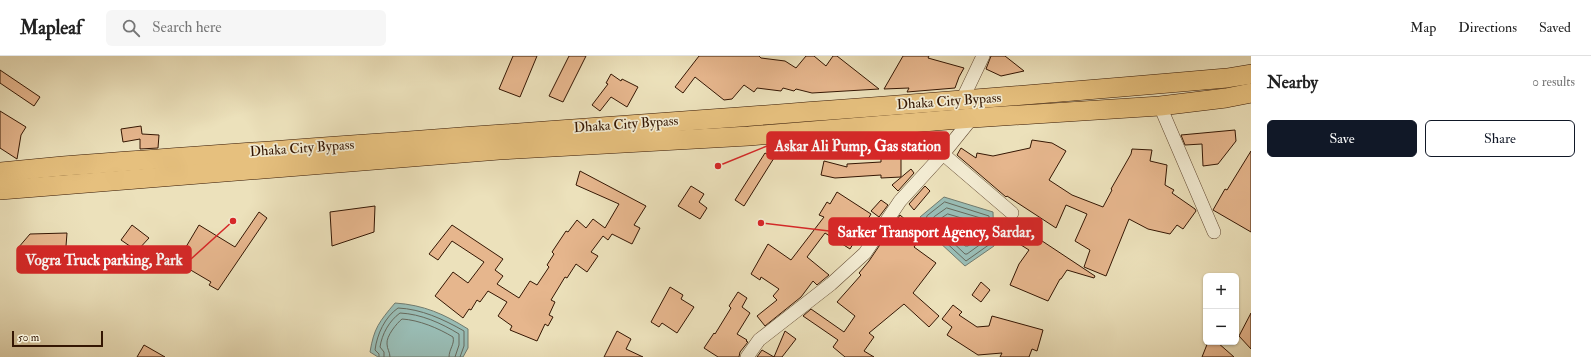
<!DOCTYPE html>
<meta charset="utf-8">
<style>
:root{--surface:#fff;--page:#f6f6f6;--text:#222;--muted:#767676;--line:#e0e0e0;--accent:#111827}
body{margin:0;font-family:"IM FELL Double Pica",serif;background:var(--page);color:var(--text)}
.controls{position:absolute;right:12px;bottom:12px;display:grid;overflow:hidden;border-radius:6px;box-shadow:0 1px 3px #0004}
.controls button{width:36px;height:36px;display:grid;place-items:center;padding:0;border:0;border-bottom:1px solid var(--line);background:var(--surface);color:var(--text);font:20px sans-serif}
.scale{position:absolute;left:12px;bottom:10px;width:91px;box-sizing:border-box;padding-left:4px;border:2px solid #341603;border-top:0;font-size:11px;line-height:14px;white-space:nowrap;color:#341603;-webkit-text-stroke:3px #f3ecd3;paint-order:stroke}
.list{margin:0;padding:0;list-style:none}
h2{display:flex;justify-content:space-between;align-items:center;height:52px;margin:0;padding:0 16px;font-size:17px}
h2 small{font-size:13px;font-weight:400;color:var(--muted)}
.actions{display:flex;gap:8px;padding:12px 16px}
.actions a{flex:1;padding:9px 0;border:1px solid var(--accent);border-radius:6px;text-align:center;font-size:14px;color:var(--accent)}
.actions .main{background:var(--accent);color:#fff}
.icon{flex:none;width:22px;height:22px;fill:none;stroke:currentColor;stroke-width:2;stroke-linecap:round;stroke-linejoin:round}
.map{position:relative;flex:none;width:1251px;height:301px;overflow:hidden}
header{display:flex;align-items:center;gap:24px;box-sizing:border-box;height:56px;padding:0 20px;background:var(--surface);border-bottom:1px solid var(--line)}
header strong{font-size:19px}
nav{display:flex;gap:22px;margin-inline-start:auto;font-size:14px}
.search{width:280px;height:36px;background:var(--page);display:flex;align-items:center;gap:10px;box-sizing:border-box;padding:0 14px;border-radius:6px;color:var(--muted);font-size:15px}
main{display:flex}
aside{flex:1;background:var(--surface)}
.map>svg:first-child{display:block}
.water{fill:#99bcb4;stroke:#717a6d}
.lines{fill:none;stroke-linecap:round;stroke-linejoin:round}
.shore{stroke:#66695c;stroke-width:1}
.building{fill:#e6b68d;stroke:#341603}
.minor-casing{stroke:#624931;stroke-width:14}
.highway-casing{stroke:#341603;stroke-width:20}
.minor{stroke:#f3ecd3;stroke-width:13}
.highway{stroke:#e6c07e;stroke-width:19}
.labels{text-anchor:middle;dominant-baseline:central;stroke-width:3.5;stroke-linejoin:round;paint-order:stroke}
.street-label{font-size:14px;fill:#341603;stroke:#f3ecd3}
.leader{fill:none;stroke:#d62828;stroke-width:1.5}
.callout-dot{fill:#d62828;stroke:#f3ecd3;stroke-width:1.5}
.callout{fill:#d62828;stroke:#d62828;stroke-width:1.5}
.callout-label{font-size:15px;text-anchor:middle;font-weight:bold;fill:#fff}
</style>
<header>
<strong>Mapleaf</strong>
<div class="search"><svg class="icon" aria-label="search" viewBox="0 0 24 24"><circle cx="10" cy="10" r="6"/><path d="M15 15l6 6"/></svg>Search here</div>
<nav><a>Map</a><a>Directions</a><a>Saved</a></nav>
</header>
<main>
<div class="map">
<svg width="1251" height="301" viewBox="0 0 1251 301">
<rect width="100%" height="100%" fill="#ece1bb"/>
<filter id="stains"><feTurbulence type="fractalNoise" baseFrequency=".005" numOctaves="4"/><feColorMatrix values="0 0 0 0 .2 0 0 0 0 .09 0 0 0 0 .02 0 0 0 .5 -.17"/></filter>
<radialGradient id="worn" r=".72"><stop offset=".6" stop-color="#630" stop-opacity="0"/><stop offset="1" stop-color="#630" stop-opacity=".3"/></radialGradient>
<!-- water -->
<g class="water">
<path d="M 944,141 L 993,156 L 994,190 L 965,210 L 938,185 L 920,161 Z"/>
<path d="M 395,247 C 424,249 444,258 468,273 L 468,292 L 463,301 L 378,301 L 370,296 C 374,272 379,266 395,247 Z"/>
</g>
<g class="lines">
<!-- shore -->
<g class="shore">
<path d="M 945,146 L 989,160 L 990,188 L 966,205 L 941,182 L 926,163 L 927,160 Z"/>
<path d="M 947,152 L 984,163 L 985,185 L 967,198 L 965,198 L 945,179 L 933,163 L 934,161 Z"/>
<path d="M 948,158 L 978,167 L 978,182 L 968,190 L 965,190 L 950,175 L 942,165 L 942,162 Z"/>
<path d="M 379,301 L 379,298 L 375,294 C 377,278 385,261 398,252 C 421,253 443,263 464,275 L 464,290 L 460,301"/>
<path d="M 384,301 L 384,296 L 380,291 C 382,278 389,265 400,257 C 421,258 441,267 459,278 L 459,289 L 455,301"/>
<path d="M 390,301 C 390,296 387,293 387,288 C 386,280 397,267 402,263 C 419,264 438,272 453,281 C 455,288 449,293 449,301"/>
</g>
</g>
<!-- building -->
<g class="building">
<path d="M 513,0 L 537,0 L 520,41 L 499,33 Z"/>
<path d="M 569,0 L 586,0 L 563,46 L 549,40 Z"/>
<path d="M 699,0 L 759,0 L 761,2 L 785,5 L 796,12 L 806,0 L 814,0 L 826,10 L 833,0 L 837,0 L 879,33 L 812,37 L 796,33 L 794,35 L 783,32 L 781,35 L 757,32 L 754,36 L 744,29 L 732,43 L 724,44 L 695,21 L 683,37 L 675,31 Z"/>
<path d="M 903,0 L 929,0 L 928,2 L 964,12 L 959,21 L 955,32 L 907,36 L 909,32 L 884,33 Z"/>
<path d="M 991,0 L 1005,0 L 1024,15 L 1001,20 L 986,13 Z"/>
<path d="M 0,14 L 40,41 L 34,50 L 0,27 Z"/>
<path d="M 611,18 L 621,25 L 622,23 L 638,31 L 627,51 L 611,41 L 600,55 L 592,49 L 608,28 L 606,27 Z"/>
<path d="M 0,55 L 26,71 L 21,79 L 17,103 L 0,92 Z"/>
<path d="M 141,70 L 142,78 L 159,79 L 158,92 L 140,93 L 140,83 L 123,86 L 121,73 Z"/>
<path d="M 1235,74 L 1236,85 L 1218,108 L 1203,110 L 1202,88 L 1185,89 L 1181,79 Z"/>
<path d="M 1032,84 L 1052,87 L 1066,95 L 1049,124 L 1072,139 L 1103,151 L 1112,134 L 1111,133 L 1131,98 L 1132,93 L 1152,94 L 1150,105 L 1167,109 L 1165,129 L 1174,134 L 1172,137 L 1195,153 L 1196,155 L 1183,173 L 1177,169 L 1170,178 L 1148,173 L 1129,163 L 1106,220 L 1084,211 L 1090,194 L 1075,185 L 1087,158 L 1066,149 L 1056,172 L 1007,140 L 1006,141 L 957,99 L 961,92 L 976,102 L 977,97 L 993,100 L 1030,92 Z"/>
<path d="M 1251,95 L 1251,176 L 1213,154 L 1225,133 L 1227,134 Z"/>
<path d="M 765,97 L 774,102 L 744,150 L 735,144 Z"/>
<path d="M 901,101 L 901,121 L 881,122 L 881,119 L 835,122 L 821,119 L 824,105 L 847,111 L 847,108 L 881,106 L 881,102 Z"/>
<path d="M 911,113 L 914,117 L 898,135 L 892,129 Z"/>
<path d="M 580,115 L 646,150 L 634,169 L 640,172 L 632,188 L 612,178 L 608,184 L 603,180 L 591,196 L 598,200 L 587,216 L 576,208 L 567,222 L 565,221 L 551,244 L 555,246 L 549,259 L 553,261 L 548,270 L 545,268 L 537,285 L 510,274 L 512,270 L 498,260 L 507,246 L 488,235 L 480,246 L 477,244 L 471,254 L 469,253 L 463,262 L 435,240 L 453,216 L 468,227 L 484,206 L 452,185 L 438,204 L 429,198 L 452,169 L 503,203 L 495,214 L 503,220 L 497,228 L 519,242 L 530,225 L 537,229 L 549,211 L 547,209 L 554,198 L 552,196 L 566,175 L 568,176 L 577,164 L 586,172 L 593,163 L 605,172 L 619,148 L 576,129 Z"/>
<path d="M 691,130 L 704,138 L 699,146 L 707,152 L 700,163 L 678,150 Z"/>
<path d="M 925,130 L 930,135 L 914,154 L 909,148 Z"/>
<path d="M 837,136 L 871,158 L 850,193 L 825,177 L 807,201 L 829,219 L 817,229 L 813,225 L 801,241 L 765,270 L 757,260 L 777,244 L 773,240 L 779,233 L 761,221 L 760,224 L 751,218 L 768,188 L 791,204 L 824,161 L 819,159 L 827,146 L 830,148 Z"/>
<path d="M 881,144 L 888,149 L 879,161 L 871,155 Z"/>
<path d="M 375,150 L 374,176 L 332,190 L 330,156 Z"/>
<path d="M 259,156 L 267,162 L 218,234 L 209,229 L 211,226 L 177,206 L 199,169 L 235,191 Z"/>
<path d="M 900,159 L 907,165 L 904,169 L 907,171 L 906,173 L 920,183 L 914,191 L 936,207 L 913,237 L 939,260 L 929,271 L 904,248 L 869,277 L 874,281 L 864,295 L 874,301 L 845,301 L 833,291 L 838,284 L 803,260 L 811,253 L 844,276 L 855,260 L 837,246 L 861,219 L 859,217 L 869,205 Z"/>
<path d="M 132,169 L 149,182 L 137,195 L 121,184 Z"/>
<path d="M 1021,171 L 1095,220 L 1094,222 L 1067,214 L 1061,223 L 1060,223 L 1048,245 L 1010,229 L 1019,208 L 1029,194 L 1013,184 Z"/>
<path d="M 67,177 L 66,190 L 47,215 L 18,192 L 30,178 Z"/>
<path d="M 981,226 L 990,234 L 981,246 L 972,239 Z"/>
<path d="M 670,231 L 683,239 L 681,243 L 694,251 L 677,277 L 662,267 L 659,271 L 651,266 Z"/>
<path d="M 738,236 L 747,242 L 742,251 L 750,257 L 737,278 L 747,284 L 746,285 L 748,286 L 740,296 L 739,301 L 718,301 L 704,292 L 714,277 L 715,278 L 731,252 L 729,250 Z"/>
<path d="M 953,249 L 962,256 L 959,259 L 977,271 L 989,270 L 992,260 L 1043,274 L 1037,295 L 1032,293 L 1029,301 L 1000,301 L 1002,297 L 978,299 L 947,279 L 952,271 L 942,263 Z"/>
<path d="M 1251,257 L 1251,293 L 1239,280 Z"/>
<path d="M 617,275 L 631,283 L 626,293 L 643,301 L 604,301 Z"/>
<path d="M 785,275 L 796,283 L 782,301 L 757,301 L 762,294 L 774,301 Z"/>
<path d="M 1208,286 L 1217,286 L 1234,301 L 1202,301 Z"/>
<path d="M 144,289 L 165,301 L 137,301 Z"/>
</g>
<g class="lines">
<defs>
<g id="minor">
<path d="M 962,44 L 983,0"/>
<path d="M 1160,50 L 1214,176"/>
<path d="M 943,98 L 1012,157"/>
<path d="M 747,301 L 759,284 L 831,228 L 865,197 L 900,145 L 943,98 L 972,62"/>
</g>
<g id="highway">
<path d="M 0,116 L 63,110 C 451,81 840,56 1227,22 L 1251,18"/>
<path d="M 0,134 L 499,94 L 749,80 L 972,62 L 1160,50 L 1226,42 L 1251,37"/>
</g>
</defs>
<!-- minor casing -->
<use href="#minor" class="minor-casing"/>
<!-- highway casing -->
<use href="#highway" class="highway-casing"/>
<!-- minor -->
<use href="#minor" class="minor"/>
<!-- highway -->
<use href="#highway" class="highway"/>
</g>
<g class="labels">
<!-- street labels -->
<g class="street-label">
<text transform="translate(949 45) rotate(-4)">Dhaka City Bypass</text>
<text transform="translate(626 68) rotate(-4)">Dhaka City Bypass</text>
<text transform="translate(302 92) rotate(-4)">Dhaka City Bypass</text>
</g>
</g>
<!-- callouts -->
<path class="leader" d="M718 110L767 90M761 167L829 175M233 165L191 203"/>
<g class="callout-dot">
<circle cx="718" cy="110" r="4"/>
<circle cx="761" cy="167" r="4"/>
<circle cx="233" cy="165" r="4"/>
</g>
<g class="callout">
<rect x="767" y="76" width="182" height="27" rx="4"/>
<rect x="829" y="162" width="213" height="27" rx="4"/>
<rect x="17" y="190" width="174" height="27" rx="4"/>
</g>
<g class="callout-label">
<text x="858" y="95">Askar Ali Pump, Gas station</text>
<text x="936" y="181">Sarker Transport Agency, Sardar,</text>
<text x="104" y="209">Vogra Truck parking, Park</text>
</g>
<rect width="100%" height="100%" filter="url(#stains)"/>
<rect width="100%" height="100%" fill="url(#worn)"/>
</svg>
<div class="controls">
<button>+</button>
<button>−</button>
</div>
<div class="scale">50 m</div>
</div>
<aside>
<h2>Nearby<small>0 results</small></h2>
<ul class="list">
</ul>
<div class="actions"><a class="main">Save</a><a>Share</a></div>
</aside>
</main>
